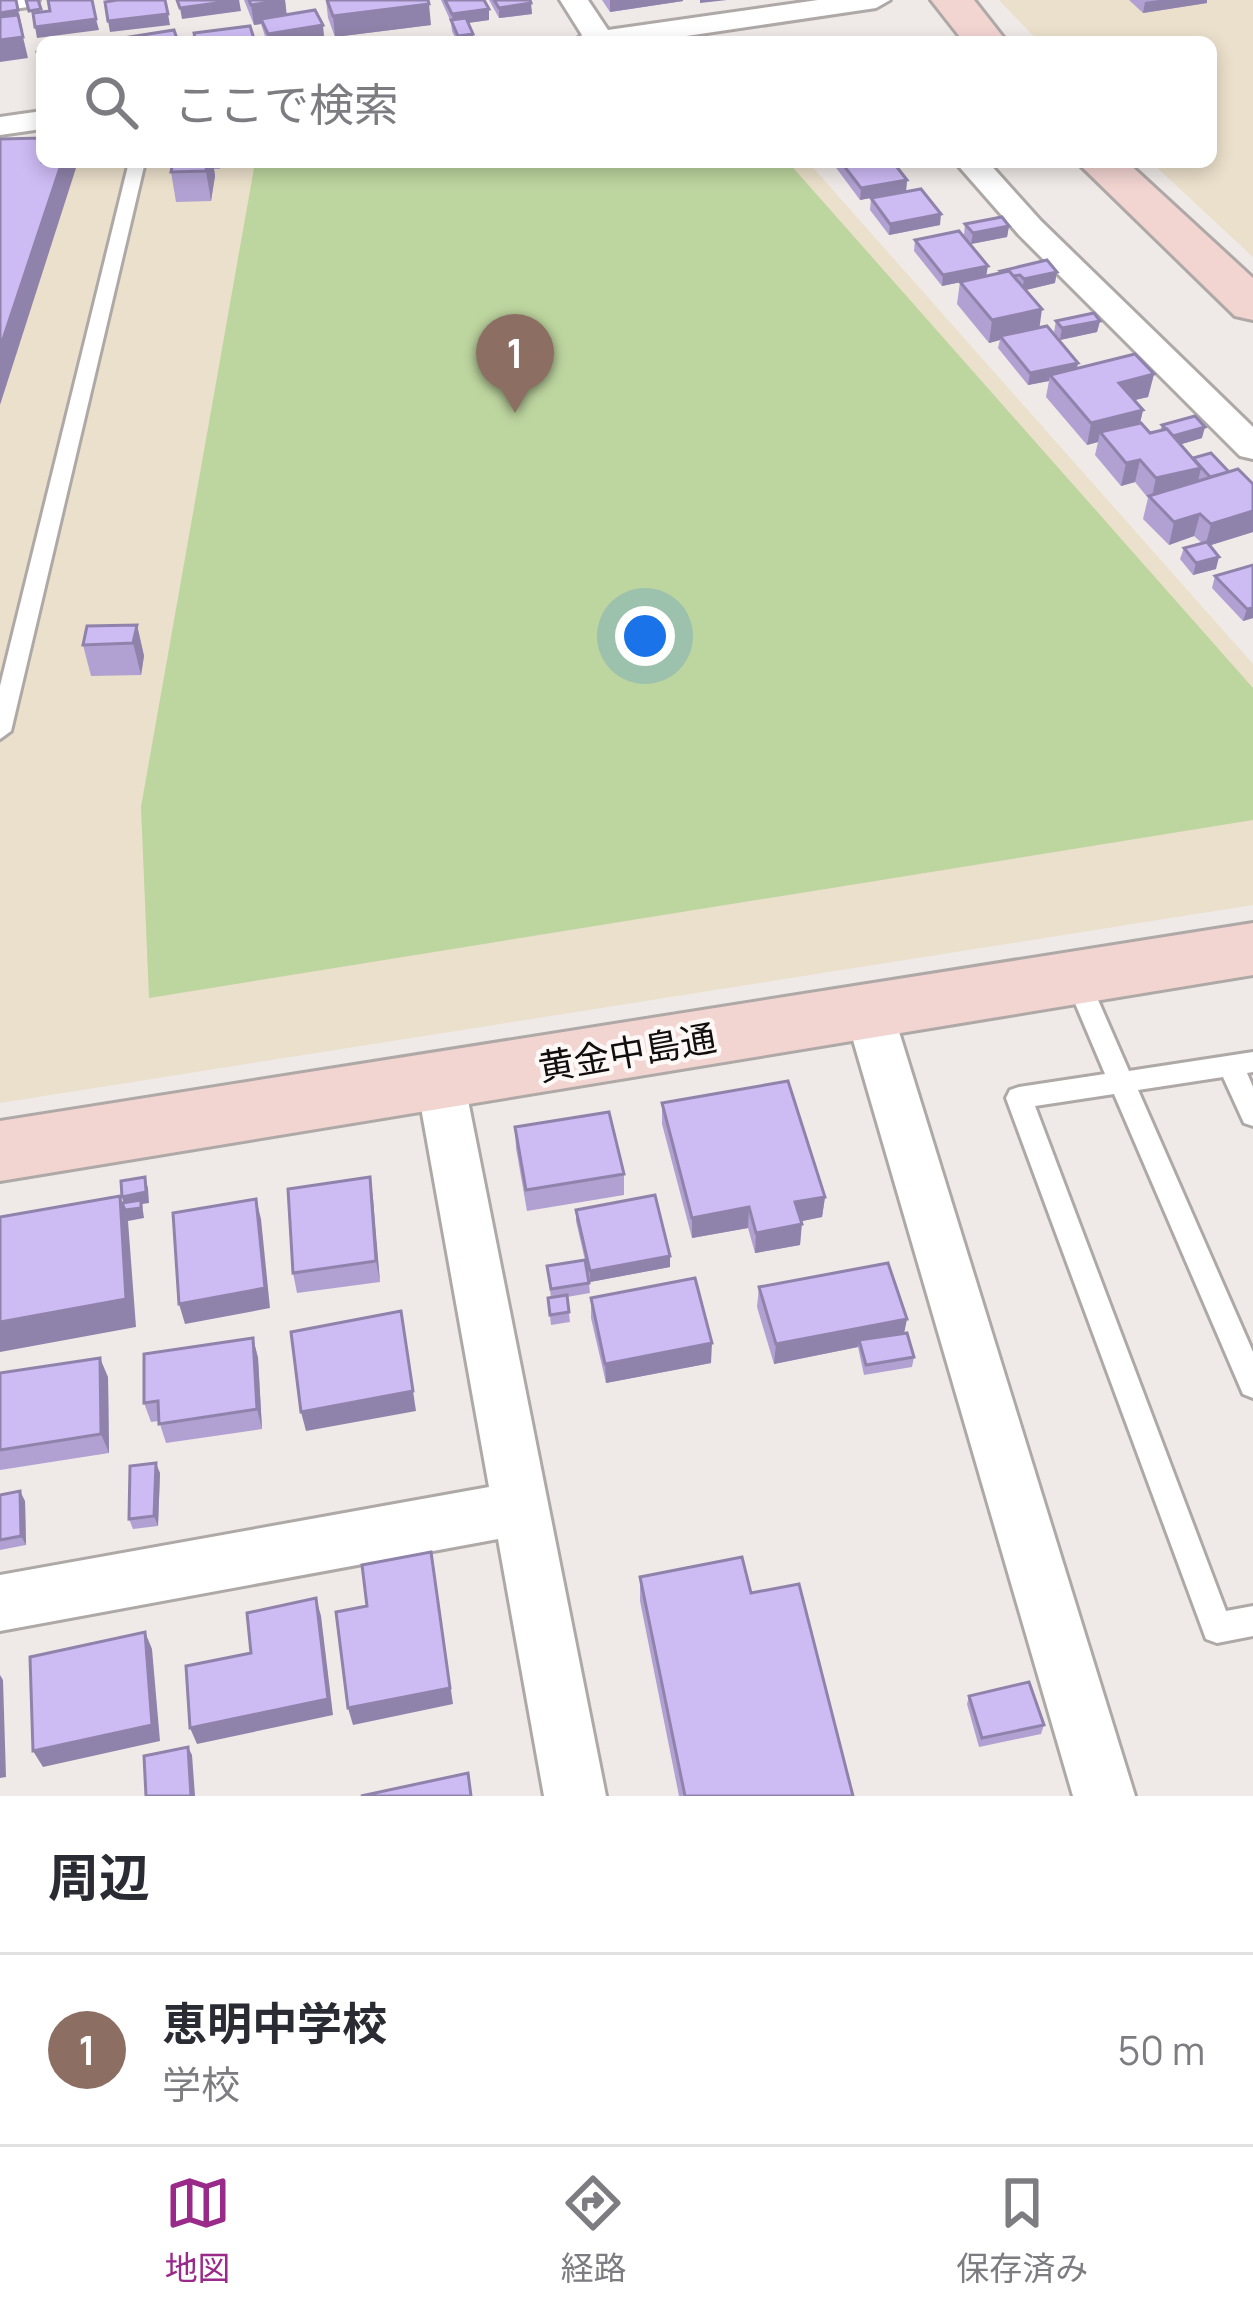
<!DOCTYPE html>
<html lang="ja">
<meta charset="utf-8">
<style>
:root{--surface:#fff;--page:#f2f2f3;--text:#2b2b33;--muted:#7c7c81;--line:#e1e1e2;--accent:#992a89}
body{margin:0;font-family:Manrope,"Noto Sans JP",sans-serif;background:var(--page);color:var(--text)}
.you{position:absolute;left:645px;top:636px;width:42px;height:42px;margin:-30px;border:9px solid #fff;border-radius:50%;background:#1a73e8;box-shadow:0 0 0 18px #1a73e833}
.badge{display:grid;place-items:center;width:78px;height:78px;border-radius:50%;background:var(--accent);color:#fff;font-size:39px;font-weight:700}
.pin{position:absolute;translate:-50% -99px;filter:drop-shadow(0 3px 6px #0008)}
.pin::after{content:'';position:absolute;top:63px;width:42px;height:36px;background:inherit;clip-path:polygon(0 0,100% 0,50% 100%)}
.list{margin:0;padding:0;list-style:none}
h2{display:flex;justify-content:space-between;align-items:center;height:156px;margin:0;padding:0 48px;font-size:51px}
h2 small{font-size:39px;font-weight:400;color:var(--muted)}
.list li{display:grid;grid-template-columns:78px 1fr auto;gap:36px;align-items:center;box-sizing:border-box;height:192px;padding:0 48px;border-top:3px solid var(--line)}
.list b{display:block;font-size:45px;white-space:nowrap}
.list p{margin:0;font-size:39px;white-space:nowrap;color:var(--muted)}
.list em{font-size:39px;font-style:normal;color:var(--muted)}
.icon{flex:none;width:66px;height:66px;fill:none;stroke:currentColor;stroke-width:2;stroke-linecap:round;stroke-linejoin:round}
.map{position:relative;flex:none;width:1253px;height:1796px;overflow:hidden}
.search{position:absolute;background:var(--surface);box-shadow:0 6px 18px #0003;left:36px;right:36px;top:36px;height:132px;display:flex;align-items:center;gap:30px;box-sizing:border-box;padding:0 42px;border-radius:18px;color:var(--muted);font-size:45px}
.sheet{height:348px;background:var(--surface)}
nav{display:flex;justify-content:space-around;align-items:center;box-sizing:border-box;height:168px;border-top:3px solid var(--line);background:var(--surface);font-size:33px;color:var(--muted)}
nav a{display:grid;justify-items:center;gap:6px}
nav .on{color:var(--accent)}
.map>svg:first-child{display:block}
.education{fill:#ebe0cb}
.green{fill:#bdd59f}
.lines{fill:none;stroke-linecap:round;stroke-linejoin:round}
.lane-casing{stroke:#aea9a7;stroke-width:6}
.street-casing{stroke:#aea9a7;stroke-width:6}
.secondary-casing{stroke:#aea9a7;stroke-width:6}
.lane{fill:#fff;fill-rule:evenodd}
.street{fill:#fff;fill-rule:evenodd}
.secondary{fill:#f2d4d1;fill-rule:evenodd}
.wall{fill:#b0a1d2}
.shaded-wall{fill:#9083ab}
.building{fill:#cdbbf4;stroke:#9083ab;stroke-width:3}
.labels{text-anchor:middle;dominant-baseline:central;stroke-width:9;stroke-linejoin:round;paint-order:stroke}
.street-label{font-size:36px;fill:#110f0e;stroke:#fdf7f5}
</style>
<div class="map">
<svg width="1253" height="1796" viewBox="0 0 1253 1796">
<rect width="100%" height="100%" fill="#efeae7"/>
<!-- education -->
<g class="education">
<path d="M 999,0 L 1253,0 L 1253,257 L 1151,162 L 1211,162 L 1211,42 L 1039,42 Z"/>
<path d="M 0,158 L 42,162 L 808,162 L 1253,664 L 1253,905 L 0,1103 Z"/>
</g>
<!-- green -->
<path class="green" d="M 266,162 L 788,162 L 1253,688 L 1253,820 L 149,998 L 141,807 L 254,168 Z"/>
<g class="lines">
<defs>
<g id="lane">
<path d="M 129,162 L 145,162 L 11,731 L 0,739 L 0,686 Z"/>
<path d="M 1076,967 L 1085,970 L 1088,977 L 1129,1071 L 1253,1052 L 1253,1072 L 1247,1073 L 1253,1087 L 1253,1126 L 1244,1123 L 1223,1077 L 1138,1090 L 1253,1352 L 1253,1398 L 1243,1394 L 1114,1094 L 1035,1106 L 1226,1611 L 1253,1606 L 1253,1636 L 1217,1643 L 1206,1639 L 1006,1098 L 1010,1090 L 1019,1087 L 1105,1074 L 1064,977 L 1067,970 Z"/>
</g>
<g id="street">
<path d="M 0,0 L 39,0 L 35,6 L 0,11 Z"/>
<path d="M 560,0 L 588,0 L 608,30 L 818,0 L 890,0 L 876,8 L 646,42 L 573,42 L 582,35 Z"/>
<path d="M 42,111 L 42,129 L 0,135 L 0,117 Z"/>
<path d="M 955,162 L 988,162 L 1041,221 L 1253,427 L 1253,459 L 1240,456 L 1019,235 Z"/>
<path d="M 868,990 L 885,996 L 892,1009 L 1135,1796 L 1073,1796 L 844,1009 L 851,996 Z"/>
<path d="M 441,1065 L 458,1071 L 465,1085 L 606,1796 L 544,1796 L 498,1539 L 0,1631 L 0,1575 L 489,1487 L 417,1085 L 424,1071 Z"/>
</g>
<g id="secondary">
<path d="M 931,0 L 974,0 L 1007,42 L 964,42 Z"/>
<path d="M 1077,162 L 1127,162 L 1253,278 L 1253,320 L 1235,316 Z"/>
<path d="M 1253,923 L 1253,975 L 0,1181 L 0,1121 Z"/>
</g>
</defs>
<!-- lane casing -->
<use href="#lane" class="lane-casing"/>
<!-- street casing -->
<use href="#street" class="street-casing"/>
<!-- secondary casing -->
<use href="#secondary" class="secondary-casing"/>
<!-- lane -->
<use href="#lane" class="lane"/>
<!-- street -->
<use href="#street" class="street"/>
<!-- secondary -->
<use href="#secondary" class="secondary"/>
</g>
<!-- wall -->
<g class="wall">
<path d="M 244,0 L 285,0 L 287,15 L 324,36 L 266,39 L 261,24 L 254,25 Z"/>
<path d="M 326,0 L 431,25 L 335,37 L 328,18 Z"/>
<path d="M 441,0 L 484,0 L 489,20 L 468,23 L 474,42 L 457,42 L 452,31 L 451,22 Z"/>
<path d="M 489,0 L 530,0 L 532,14 L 499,18 Z"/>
<path d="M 602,0 L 683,0 L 683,1 L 610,12 Z"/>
<path d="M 1129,0 L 1207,0 L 1207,3 L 1143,13 Z"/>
<path d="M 173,162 L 222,162 L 220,169 L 214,169 L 215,176 L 211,201 L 176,202 L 171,172 Z"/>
<path d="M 834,162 L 893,162 L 907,180 L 906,191 L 860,200 L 834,165 Z"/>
<path d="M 871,198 L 940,225 L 889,235 L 870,210 Z"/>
<path d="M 965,224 L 1009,226 L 1007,237 L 971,244 L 964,235 Z"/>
<path d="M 915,240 L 986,276 L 1001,273 L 1001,271 L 1055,283 L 1025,290 L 1039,328 L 1077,368 L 1154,374 L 1148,397 L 1134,400 L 1143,410 L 1140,423 L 1150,433 L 1160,431 L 1162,425 L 1202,438 L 1181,444 L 1193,458 L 1211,453 L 1253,532 L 1210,545 L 1216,569 L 1193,575 L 1180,559 L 1184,548 L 1202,543 L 1194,536 L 1169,545 L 1143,519 L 1148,498 L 1135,482 L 1121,486 L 1095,455 L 1098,442 L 1087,445 L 1046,397 L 1049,381 L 1028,385 L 998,348 L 1000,340 L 989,343 L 957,304 L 960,282 L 942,286 L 914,251 Z"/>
<path d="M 1056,321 L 1100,321 L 1097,332 L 1060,340 L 1054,332 Z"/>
<path d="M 1253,565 L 1253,618 L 1243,621 L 1212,588 L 1215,576 Z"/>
<path d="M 137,625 L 144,656 L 141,675 L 91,676 L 83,645 Z"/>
<path d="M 662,1103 L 825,1197 L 822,1217 L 801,1221 L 800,1245 L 755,1253 L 748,1228 L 692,1238 L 662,1124 Z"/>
<path d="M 515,1127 L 624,1174 L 624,1195 L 527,1211 L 516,1148 Z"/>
<path d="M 370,1177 L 380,1282 L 297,1293 L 293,1273 Z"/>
<path d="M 576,1210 L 670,1267 L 590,1282 L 576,1221 Z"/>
<path d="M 547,1266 L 589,1283 L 590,1293 L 567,1297 L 570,1322 L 551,1325 L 548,1298 L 551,1298 Z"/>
<path d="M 759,1287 L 904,1334 L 914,1357 L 912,1367 L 864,1375 L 858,1347 L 774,1364 L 757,1307 Z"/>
<path d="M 591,1298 L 711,1363 L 606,1383 L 591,1318 Z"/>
<path d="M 253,1338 L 258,1358 L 262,1429 L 166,1443 L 159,1421 L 151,1422 L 144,1403 Z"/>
<path d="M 0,1373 L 108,1377 L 109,1453 L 0,1470 Z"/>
<path d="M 160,1473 L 158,1526 L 133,1529 L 129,1519 Z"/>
<path d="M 0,1495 L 25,1501 L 26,1545 L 0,1550 Z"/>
<path d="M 640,1577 L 751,1593 L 853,1796 L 679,1796 L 640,1601 Z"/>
<path d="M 969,1696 L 1044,1725 L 1041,1734 L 979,1747 L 967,1704 Z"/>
</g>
<!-- shaded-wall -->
<g class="shaded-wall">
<path d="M 239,0 L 241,11 L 182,19 L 180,8 Z"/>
<path d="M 285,0 L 287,21 L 261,19 L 261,24 L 254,25 L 251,5 Z"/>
<path d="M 610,0 L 683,0 L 683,1 L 610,12 Z"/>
<path d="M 700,0 L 727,0 L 700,3 Z"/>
<path d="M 1159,0 L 1207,0 L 1207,3 L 1143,13 L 1145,2 Z"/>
<path d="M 531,3 L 532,14 L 499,18 L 499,8 Z"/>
<path d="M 429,4 L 431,25 L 335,37 L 333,16 Z"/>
<path d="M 489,9 L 489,20 L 453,25 L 452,14 Z"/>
<path d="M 18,10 L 23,31 L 0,34 L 0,13 Z"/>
<path d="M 168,14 L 170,25 L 110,32 L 108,21 Z"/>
<path d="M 96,19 L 99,30 L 37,38 L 35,27 Z"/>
<path d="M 323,25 L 324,36 L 287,42 L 269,42 L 268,34 Z"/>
<path d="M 473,34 L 474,42 L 459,42 L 458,36 Z"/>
<path d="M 23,37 L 28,58 L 0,62 L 0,40 Z"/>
<path d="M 62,162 L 75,162 L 76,168 L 0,405 L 0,348 Z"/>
<path d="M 207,162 L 213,162 L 215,176 L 211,201 L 206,171 Z"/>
<path d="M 907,180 L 906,191 L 860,200 L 861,188 Z"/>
<path d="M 941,214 L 940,225 L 889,235 L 890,224 Z"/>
<path d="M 1009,226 L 1007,237 L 971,244 L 973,233 Z"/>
<path d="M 988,266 L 986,277 L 942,286 L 943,275 Z"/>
<path d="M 1057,272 L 1055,283 L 1022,291 L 1024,279 Z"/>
<path d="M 1042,309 L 1039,331 L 1000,336 L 1000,340 L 989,343 L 992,320 Z"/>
<path d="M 1100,321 L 1097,332 L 1060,340 L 1062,328 Z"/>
<path d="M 1078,363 L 1076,375 L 1050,375 L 1049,381 L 1028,385 L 1030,373 Z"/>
<path d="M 1154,374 L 1148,397 L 1114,405 L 1119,383 Z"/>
<path d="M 1143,410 L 1138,432 L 1100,432 L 1098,442 L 1087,445 L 1091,423 Z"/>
<path d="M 1205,427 L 1202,438 L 1169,448 L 1172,436 Z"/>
<path d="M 1140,460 L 1135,482 L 1121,486 L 1126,463 Z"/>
<path d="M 1201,468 L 1196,490 L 1151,501 L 1156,478 Z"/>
<path d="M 1253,511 L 1253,532 L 1205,547 L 1211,524 Z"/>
<path d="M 1200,514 L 1194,536 L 1169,545 L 1174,522 Z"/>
<path d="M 1219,557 L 1216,569 L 1193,575 L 1196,563 Z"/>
<path d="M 1253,608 L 1253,618 L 1243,621 L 1247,609 Z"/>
<path d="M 137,625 L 144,656 L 141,675 L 133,643 Z"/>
<path d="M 145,1177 L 148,1188 L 149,1203 L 142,1204 L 144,1218 L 128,1221 L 136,1327 L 0,1352 L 0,1322 L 120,1196 L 125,1210 L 122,1197 Z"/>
<path d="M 370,1177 L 373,1198 L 380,1282 L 376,1261 Z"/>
<path d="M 825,1197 L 822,1217 L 793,1223 L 795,1202 Z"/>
<path d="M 256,1199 L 261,1219 L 270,1308 L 185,1324 L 179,1304 Z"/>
<path d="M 749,1207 L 748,1228 L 692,1238 L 692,1218 Z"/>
<path d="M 802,1224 L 800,1245 L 755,1253 L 756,1233 Z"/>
<path d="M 670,1256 L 670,1267 L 590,1282 L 590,1271 Z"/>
<path d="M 401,1311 L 416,1411 L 306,1431 L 301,1412 Z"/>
<path d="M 907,1319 L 903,1339 L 859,1340 L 858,1347 L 774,1364 L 776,1344 Z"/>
<path d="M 253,1338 L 258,1358 L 262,1429 L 257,1409 Z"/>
<path d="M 712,1343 L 711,1363 L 606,1383 L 605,1364 Z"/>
<path d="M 100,1358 L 108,1377 L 109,1453 L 101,1434 Z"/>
<path d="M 156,1463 L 160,1473 L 158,1526 L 154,1516 Z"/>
<path d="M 20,1491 L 25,1501 L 26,1545 L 21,1536 Z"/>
<path d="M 431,1552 L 453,1704 L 353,1725 L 348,1708 Z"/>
<path d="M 316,1598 L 321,1616 L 333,1715 L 197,1744 L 190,1728 Z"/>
<path d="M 145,1632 L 152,1649 L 160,1741 L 43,1767 L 33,1751 Z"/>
<path d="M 0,1675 L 3,1680 L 6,1777 L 0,1778 Z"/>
<path d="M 188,1747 L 192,1755 L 195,1796 L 191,1796 Z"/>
</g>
<!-- building -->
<g class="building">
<path d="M 0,0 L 16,0 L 18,10 L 0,13 Z"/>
<path d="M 26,0 L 38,0 L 41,9 L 29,11 Z"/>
<path d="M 48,0 L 92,0 L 96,19 L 35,27 L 33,13 L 50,11 Z"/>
<path d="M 117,0 L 165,0 L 168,14 L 108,21 L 105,2 Z"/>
<path d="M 177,0 L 239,0 L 180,8 Z"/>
<path d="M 249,0 L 284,0 L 251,5 Z"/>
<path d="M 327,0 L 428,0 L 429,4 L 333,16 Z"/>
<path d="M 445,0 L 484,0 L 489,9 L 452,14 Z"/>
<path d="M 494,0 L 530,0 L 531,3 L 499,8 Z"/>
<path d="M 315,10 L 323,25 L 268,34 L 261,19 Z"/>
<path d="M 18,15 L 23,37 L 0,40 L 0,17 Z"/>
<path d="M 466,18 L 473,34 L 458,36 L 451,20 Z"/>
<path d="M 250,26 L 255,42 L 196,42 L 194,33 Z"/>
<path d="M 174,30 L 178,42 L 112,42 L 111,40 Z"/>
<path d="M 292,35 L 295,42 L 265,42 L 264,39 Z"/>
<path d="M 42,51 L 42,70 L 41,71 L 37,52 Z"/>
<path d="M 42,138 L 42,162 L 62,162 L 0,348 L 0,139 Z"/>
<path d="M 173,162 L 207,162 L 206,171 L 171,172 Z"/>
<path d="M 841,162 L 893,162 L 907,180 L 861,188 Z"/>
<path d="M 921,189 L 941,214 L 890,224 L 871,198 Z"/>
<path d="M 1002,217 L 1009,226 L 973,233 L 965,224 Z"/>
<path d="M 959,231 L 988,266 L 943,275 L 915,240 Z"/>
<path d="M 1047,260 L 1057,272 L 1024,279 L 1020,275 L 1013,276 L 1009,271 L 1003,272 L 1001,271 Z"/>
<path d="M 1009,271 L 1042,309 L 992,320 L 960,282 Z"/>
<path d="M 1094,313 L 1100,321 L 1062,328 L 1056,321 Z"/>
<path d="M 1047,326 L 1078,363 L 1030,373 L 1000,336 Z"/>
<path d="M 1135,354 L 1154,374 L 1119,383 L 1143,410 L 1091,423 L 1050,375 Z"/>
<path d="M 1195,416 L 1205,427 L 1173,436 L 1162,425 Z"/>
<path d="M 1141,423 L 1150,433 L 1167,429 L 1201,468 L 1156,478 L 1140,460 L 1126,463 L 1100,432 Z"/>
<path d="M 1211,453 L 1229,472 L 1210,477 L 1193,458 Z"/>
<path d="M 1238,469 L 1253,484 L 1253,511 L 1211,524 L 1200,514 L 1174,522 L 1149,496 Z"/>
<path d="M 1207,542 L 1219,557 L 1196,563 L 1184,548 Z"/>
<path d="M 1253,565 L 1253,608 L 1247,609 L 1215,576 Z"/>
<path d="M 137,625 L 133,643 L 83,645 L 87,626 Z"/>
<path d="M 788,1081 L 825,1197 L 795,1202 L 802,1224 L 756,1233 L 749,1207 L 692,1218 L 662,1103 Z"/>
<path d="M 609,1112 L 624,1174 L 526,1190 L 515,1127 Z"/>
<path d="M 145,1177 L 146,1192 L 122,1197 L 121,1181 Z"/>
<path d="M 370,1177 L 376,1261 L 293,1273 L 288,1189 Z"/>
<path d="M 655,1195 L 670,1256 L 590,1271 L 576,1210 Z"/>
<path d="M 120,1196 L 126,1299 L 0,1322 L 0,1217 Z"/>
<path d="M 256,1199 L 265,1288 L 179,1304 L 173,1213 Z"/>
<path d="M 141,1200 L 141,1208 L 125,1210 L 122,1203 Z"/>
<path d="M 585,1260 L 589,1283 L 551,1289 L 547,1266 Z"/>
<path d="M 888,1263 L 907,1319 L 776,1344 L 759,1287 Z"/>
<path d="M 695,1278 L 712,1343 L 605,1364 L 591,1298 Z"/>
<path d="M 567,1295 L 569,1312 L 550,1315 L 548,1298 Z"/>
<path d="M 401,1311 L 413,1391 L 301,1412 L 291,1332 Z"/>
<path d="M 907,1333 L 914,1357 L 866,1365 L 859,1340 Z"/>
<path d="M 253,1338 L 257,1409 L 159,1424 L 158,1401 L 144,1403 L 144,1354 Z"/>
<path d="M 100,1358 L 101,1434 L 0,1450 L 0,1373 Z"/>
<path d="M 156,1463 L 154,1516 L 129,1519 L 130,1466 Z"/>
<path d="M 20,1491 L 21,1536 L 0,1540 L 0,1495 Z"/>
<path d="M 431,1552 L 450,1688 L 348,1708 L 336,1612 L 367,1606 L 362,1565 Z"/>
<path d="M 742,1557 L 751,1593 L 799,1584 L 853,1796 L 685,1796 L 640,1577 Z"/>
<path d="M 316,1598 L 328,1699 L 190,1728 L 186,1666 L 251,1653 L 247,1613 Z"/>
<path d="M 145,1632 L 152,1725 L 33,1751 L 30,1657 Z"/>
<path d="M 1029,1682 L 1044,1725 L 982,1738 L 969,1696 Z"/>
<path d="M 188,1747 L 191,1796 L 146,1796 L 144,1756 Z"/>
<path d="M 468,1773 L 471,1796 L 361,1796 Z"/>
</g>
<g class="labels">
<!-- street labels -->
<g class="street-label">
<text transform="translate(627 1052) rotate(-10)">黄金中島通</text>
</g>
</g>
</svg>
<div class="you"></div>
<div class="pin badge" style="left:515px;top:413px;background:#8d6e63">1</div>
<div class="search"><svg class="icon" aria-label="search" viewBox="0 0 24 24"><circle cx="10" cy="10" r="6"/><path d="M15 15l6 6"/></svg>ここで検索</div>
</div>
<section class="sheet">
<h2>周辺<small></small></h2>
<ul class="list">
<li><span class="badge" style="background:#8d6e63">1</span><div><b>恵明中学校</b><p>学校</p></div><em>50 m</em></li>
</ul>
</section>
<nav>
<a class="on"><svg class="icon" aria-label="map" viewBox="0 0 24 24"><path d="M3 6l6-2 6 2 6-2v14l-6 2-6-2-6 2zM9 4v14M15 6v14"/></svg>地図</a>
<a><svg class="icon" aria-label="directions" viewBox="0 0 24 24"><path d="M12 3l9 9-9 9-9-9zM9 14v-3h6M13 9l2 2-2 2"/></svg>経路</a>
<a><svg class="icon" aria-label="saved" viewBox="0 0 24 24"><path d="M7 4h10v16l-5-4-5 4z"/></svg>保存済み</a>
</nav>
